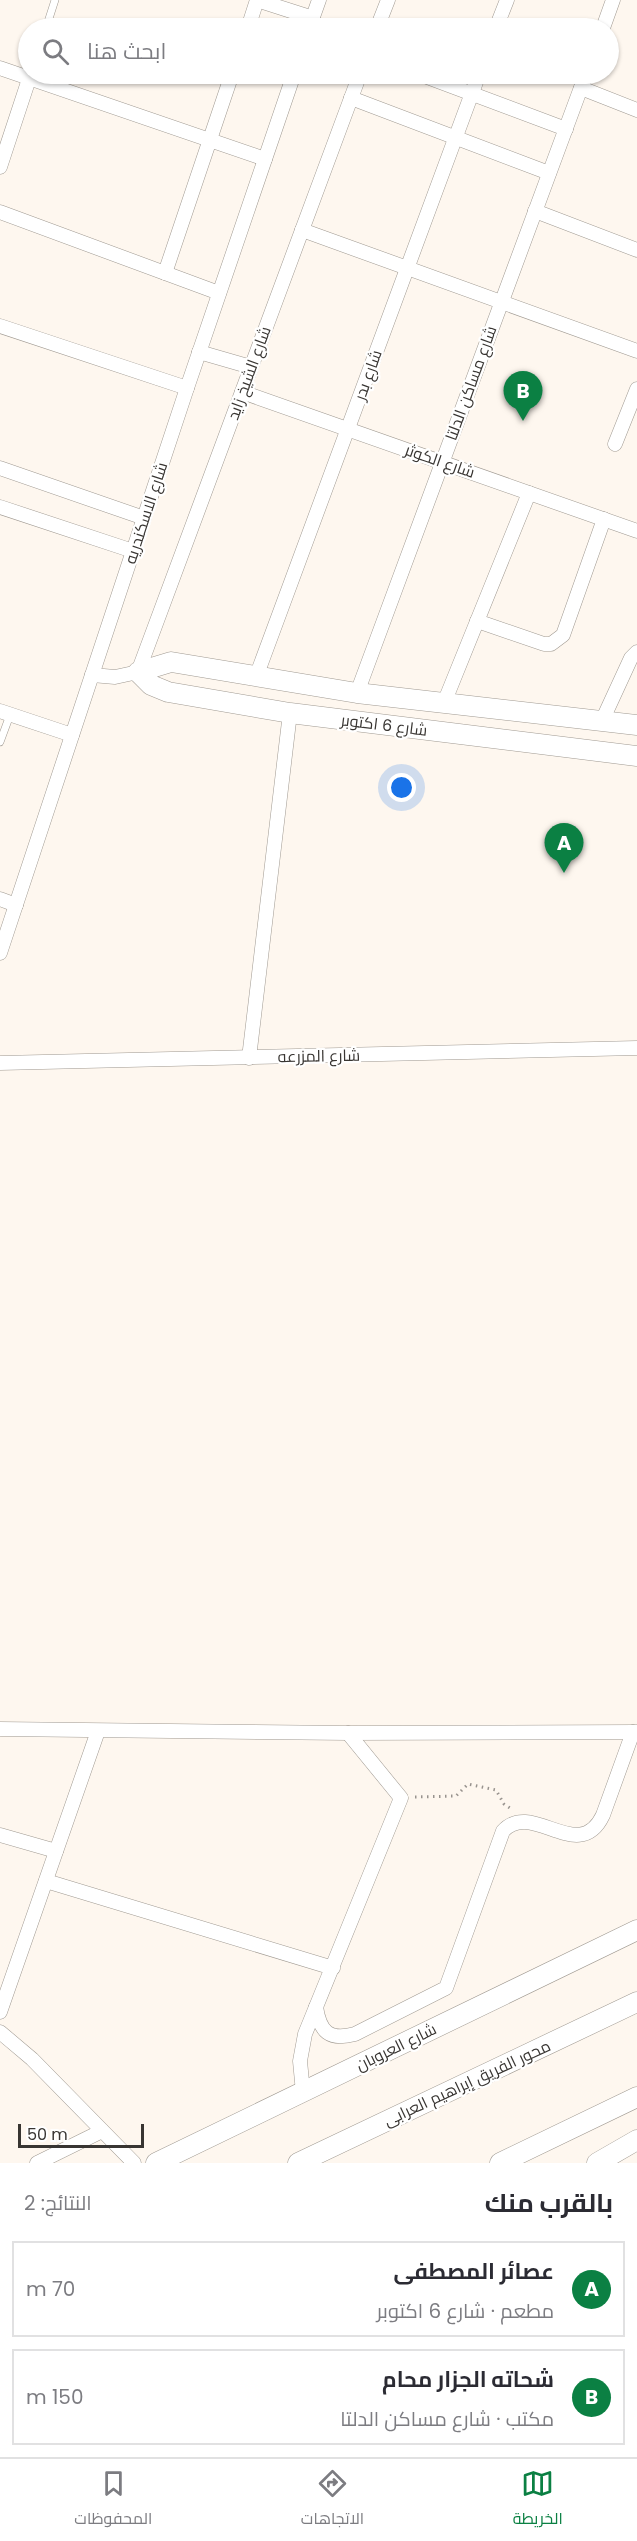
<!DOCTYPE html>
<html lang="ar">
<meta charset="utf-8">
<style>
:root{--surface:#fff;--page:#f2f2f3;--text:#2b2b33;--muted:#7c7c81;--line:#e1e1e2;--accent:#0b8043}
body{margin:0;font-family:Poppins,Cairo,sans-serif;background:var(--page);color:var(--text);direction:rtl}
.scale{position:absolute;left:18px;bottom:15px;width:126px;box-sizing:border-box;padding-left:6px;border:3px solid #383532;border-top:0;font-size:16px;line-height:21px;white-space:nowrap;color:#383532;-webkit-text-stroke:4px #fff;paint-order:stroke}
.you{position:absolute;left:402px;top:788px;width:21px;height:21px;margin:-15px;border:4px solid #fff;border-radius:50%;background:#1a73e8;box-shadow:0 0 0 9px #1a73e833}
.badge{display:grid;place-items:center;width:39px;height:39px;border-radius:50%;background:var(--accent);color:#fff;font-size:20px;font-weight:700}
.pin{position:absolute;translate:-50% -50px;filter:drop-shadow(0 2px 3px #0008)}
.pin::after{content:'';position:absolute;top:32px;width:21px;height:18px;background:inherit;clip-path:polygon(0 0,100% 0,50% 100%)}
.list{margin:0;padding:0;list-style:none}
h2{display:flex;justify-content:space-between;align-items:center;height:78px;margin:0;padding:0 24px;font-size:26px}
h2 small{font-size:20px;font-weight:400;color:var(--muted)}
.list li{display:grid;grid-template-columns:39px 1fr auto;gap:18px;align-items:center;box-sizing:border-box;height:96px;margin:0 12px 12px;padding:0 12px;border:2px solid var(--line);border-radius:0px}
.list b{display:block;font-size:22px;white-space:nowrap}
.list p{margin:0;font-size:20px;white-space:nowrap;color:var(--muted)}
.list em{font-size:20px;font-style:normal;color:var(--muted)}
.icon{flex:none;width:33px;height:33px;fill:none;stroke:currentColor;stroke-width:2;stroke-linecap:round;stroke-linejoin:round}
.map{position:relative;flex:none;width:637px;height:2163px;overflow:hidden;direction:ltr}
.search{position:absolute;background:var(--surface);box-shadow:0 2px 4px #0004;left:18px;right:18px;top:18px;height:66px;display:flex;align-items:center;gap:15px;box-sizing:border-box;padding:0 21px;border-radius:33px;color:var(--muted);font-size:22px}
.sheet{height:294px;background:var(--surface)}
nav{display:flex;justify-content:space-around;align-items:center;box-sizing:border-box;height:84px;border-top:2px solid var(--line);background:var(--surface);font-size:16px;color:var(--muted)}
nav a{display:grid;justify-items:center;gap:3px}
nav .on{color:var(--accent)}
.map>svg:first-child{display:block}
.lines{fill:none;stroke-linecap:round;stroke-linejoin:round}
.lane-casing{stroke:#a09a92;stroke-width:8}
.street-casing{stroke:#a09a92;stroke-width:15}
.secondary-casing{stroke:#a09a92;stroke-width:21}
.path{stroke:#98938e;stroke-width:3;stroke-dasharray:1.5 4.5;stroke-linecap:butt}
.lane{stroke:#fff;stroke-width:7}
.street{stroke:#fff;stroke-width:14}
.secondary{stroke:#fff;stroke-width:20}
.labels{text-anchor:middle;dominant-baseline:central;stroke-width:4.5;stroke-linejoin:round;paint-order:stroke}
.street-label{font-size:16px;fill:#383532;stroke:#fff}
</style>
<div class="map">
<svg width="637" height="2163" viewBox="0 0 637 2163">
<rect width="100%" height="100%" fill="#fef7ef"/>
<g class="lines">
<defs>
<g id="lane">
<path d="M 46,28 L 55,0"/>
<path d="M 0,742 L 10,715"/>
</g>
<g id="street">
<path d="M 257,0 L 313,18"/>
<path d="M 248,28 L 257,0"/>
<path d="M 309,28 L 319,0"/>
<path d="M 377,28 L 388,0"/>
<path d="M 496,28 L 507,0"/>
<path d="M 603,28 L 613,0"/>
<path d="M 0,68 L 265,159"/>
<path d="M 419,74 L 566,129"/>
<path d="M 581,88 L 637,110"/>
<path d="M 351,98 L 549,173"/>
<path d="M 0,167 L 29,79"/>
<path d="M 535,211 L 637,250"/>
<path d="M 0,212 L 219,293"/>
<path d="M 302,230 L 637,351"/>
<path d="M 165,273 L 232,74"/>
<path d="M 0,326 L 187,388"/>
<path d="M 199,352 L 251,367"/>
<path d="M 242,392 L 637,531"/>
<path d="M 615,444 L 637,389"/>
<path d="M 0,468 L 144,518"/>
<path d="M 0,507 L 133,551"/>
<path d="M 477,621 L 544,644 L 551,644 L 563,635 L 604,519"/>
<path d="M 92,675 L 115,677 L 138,672 L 360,74"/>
<path d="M 256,677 L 479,74"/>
<path d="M 357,693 L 586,74"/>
<path d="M 444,703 L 529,493"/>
<path d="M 0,711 L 72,735"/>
<path d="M 602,721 L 631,658 L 637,652"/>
<path d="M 0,899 L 16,905"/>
<path d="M 0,953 L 187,388 L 294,74"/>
<path d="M 249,1058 L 290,713"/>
<path d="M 0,1063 L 637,1048"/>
<path d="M 0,1729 L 348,1733 L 637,1732"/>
<path d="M 0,1835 L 56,1851"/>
<path d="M 46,1881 L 333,1968"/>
<path d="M 316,2007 C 320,2032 329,2041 355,2034 L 446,1988 L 503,1831 C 532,1799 579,1866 603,1815 L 633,1732"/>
<path d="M 0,2012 L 98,1731"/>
<path d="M 0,2032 L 32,2059 L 134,2163"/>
<path d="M 303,2092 L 300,2061 L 305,2034 L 401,1798 L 348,1733"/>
<path d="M 37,2163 L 102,2131"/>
</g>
<g id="secondary">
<path d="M 637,725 L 357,693 L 171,662 L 138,672 L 151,685 L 168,692 L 290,713 L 637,756"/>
<path d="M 156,2163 L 637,1930"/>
<path d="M 298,2163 L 637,2002"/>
<path d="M 500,2163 L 637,2097"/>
<path d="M 597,2163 L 637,2140"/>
</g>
</defs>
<!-- lane casing -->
<use href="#lane" class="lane-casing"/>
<!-- street casing -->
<use href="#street" class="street-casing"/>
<!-- secondary casing -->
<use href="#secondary" class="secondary-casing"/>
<!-- path -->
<path class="path" d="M 415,1797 L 456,1796 L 468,1784 L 496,1790 L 504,1804 L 510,1808"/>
<!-- lane -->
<use href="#lane" class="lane"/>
<!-- street -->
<use href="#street" class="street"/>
<!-- secondary -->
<use href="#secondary" class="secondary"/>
</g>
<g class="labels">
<!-- street labels -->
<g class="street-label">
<text transform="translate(249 373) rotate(-70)">شارع الشيخ زايد</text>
<text transform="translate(368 375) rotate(-70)">شارع بدر</text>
<text transform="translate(471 383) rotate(-70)">شارع مساكن الدلتا</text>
<text transform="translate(440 461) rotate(19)">شارع الكوثر</text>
<text transform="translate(146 513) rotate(-72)">شارع الاسكندريه</text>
<text transform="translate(384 725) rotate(7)">شارع 6 اكتوبر</text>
<text transform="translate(319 1056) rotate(-1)">شارع المزرعه</text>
<text transform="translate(396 2047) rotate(-26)">شارع العروبان</text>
<text transform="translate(467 2083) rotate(-25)">محور الفريق إبراهيم العرابى</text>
</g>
</g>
</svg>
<div class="scale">50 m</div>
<div class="you"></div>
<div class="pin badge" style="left:564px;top:873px">A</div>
<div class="pin badge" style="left:523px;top:421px">B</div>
<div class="search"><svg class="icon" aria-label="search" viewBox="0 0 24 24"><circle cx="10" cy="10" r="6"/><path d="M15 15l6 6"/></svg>ابحث هنا</div>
</div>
<section class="sheet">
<h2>بالقرب منك<small>النتائج: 2</small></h2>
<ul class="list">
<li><span class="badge">A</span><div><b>عصائر المصطفى</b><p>مطعم · شارع 6 اكتوبر</p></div><em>70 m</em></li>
<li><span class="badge">B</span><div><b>شحاته الجزار محام</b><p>مكتب · شارع مساكن الدلتا</p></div><em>150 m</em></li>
</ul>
</section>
<nav>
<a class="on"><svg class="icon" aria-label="map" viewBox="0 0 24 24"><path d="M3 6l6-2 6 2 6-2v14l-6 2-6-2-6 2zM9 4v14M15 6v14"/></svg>الخريطة</a>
<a><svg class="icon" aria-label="directions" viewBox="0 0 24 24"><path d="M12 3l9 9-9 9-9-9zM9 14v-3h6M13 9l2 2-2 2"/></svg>الاتجاهات</a>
<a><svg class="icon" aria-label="saved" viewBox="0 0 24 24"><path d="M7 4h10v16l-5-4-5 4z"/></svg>المحفوظات</a>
</nav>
